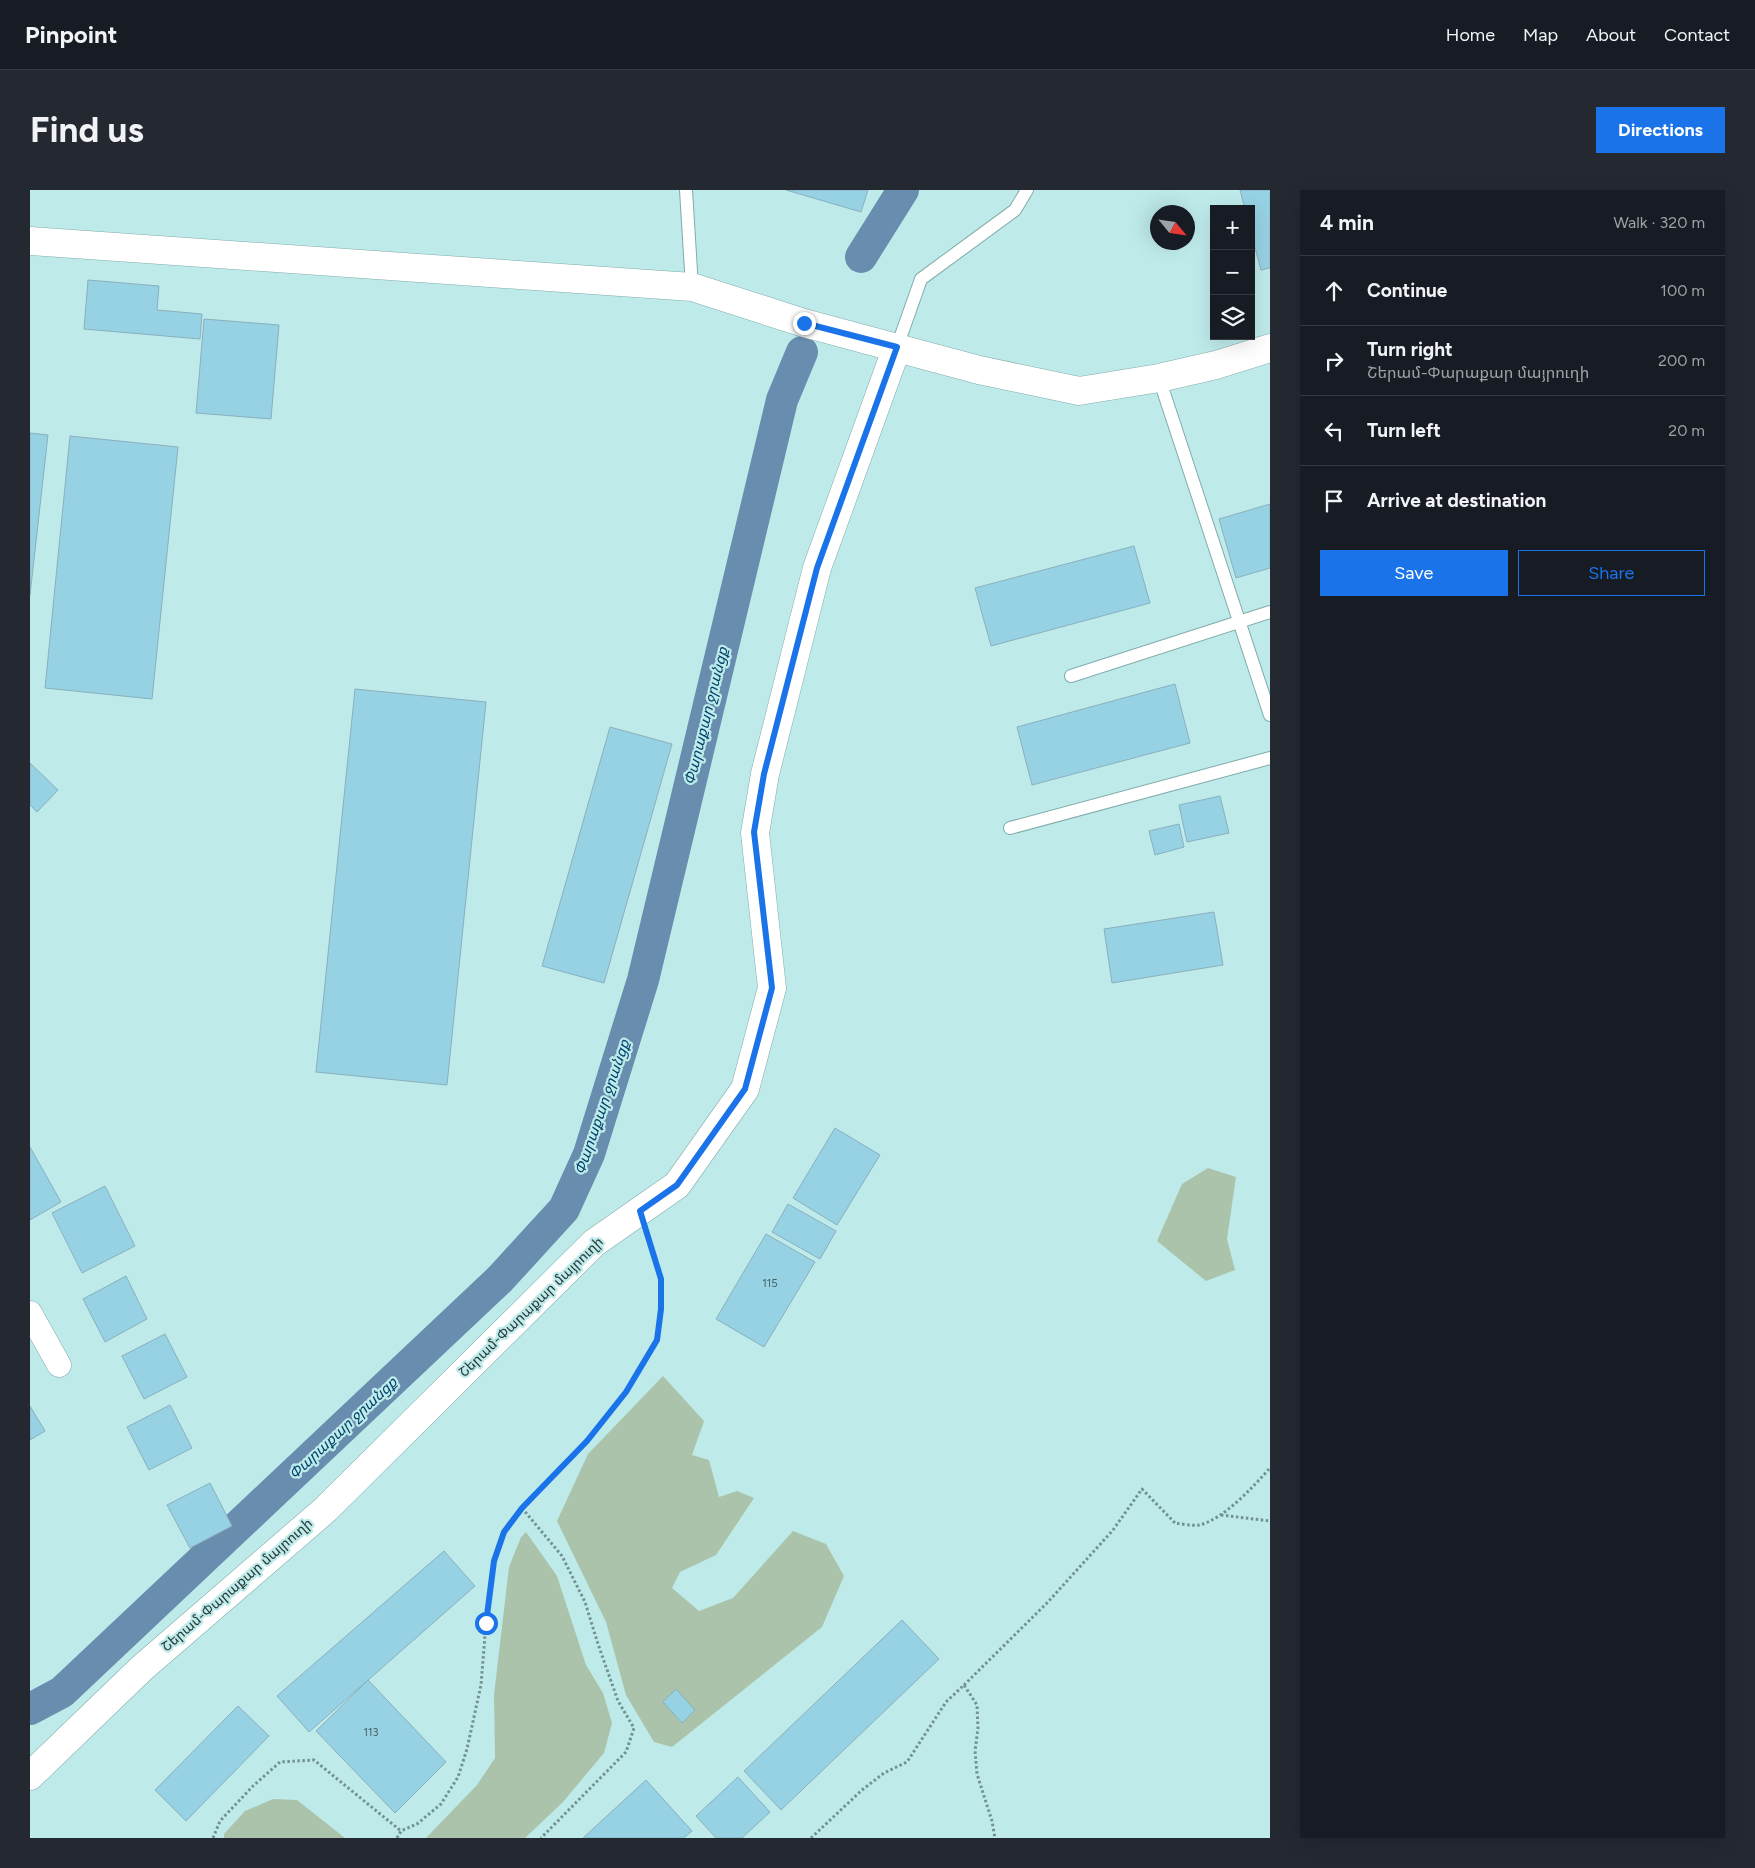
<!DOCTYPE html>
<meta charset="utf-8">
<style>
:root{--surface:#171b24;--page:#242831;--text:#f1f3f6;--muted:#9ea1a6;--line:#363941;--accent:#1a73e8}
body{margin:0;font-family:Figtree,"Noto Sans Armenian",sans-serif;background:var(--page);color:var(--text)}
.controls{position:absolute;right:15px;top:15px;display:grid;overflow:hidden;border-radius:0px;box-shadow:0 5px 20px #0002}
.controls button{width:45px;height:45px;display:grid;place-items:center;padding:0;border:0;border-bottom:1px solid var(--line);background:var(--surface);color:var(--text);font:25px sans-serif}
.compass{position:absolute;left:1120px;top:15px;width:45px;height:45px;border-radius:50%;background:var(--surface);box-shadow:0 5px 20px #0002;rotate:119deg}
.stop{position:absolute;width:15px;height:15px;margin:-11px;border:4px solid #1a73e8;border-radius:50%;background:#fff}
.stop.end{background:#1a73e8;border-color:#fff;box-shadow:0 1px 5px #0008}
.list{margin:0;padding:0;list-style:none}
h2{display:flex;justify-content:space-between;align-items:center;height:65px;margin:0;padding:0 20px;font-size:21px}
h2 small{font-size:16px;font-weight:400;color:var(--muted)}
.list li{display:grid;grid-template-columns:32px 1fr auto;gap:15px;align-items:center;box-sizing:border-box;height:70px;padding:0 20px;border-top:1px solid var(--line)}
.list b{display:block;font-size:19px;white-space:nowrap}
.list p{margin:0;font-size:16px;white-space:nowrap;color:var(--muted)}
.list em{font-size:16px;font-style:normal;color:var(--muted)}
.actions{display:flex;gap:10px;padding:15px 20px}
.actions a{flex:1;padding:11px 0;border:1px solid var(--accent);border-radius:0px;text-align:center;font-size:18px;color:var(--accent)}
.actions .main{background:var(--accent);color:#fff}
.icon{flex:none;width:28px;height:28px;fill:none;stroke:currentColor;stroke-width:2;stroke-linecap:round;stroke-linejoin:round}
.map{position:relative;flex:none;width:1240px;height:1648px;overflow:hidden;border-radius:0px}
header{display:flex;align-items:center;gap:30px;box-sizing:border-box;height:70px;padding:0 25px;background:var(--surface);border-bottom:1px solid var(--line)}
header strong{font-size:24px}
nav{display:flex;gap:28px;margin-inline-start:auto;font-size:18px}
.intro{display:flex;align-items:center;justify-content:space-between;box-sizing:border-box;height:120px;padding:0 30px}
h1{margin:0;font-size:35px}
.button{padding:12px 22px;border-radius:0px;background:var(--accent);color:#fff;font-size:18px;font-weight:700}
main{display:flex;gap:30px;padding:0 30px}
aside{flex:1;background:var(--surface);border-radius:0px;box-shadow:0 5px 20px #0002}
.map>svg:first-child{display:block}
.green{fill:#aac3aa}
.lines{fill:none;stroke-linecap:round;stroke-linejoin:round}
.canal{stroke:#688dae;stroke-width:32}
.building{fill:#97d1e4;stroke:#89b0bd}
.lane-casing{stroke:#81acab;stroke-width:14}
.street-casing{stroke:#81acab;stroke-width:25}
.secondary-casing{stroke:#81acab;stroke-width:29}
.path{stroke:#729190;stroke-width:3;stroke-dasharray:2.5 2.5;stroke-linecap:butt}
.lane{stroke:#fff;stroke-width:12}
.street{stroke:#fff;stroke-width:24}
.secondary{stroke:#fff;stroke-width:28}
.route{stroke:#1a73e8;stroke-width:6}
.labels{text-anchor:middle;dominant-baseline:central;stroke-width:4.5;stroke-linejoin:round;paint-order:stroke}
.number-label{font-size:11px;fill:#446064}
.street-label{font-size:14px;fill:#283a39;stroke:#beebea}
.water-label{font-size:15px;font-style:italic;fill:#00426d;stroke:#beebea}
</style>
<header>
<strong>Pinpoint</strong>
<nav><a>Home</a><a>Map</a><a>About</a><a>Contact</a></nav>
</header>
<div class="intro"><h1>Find us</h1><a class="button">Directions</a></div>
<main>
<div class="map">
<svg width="1240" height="1648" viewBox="0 0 1240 1648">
<rect width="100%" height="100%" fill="#beebea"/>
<!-- green -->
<g class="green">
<path d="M 1178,978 L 1206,987 L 1197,1049 L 1205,1080 L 1176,1091 L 1127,1051 L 1152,994 Z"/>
<path d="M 633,1186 L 674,1231 L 662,1265 L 679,1270 L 689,1307 L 707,1301 L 724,1308 L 686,1365 L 650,1382 L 642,1398 L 669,1421 L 703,1408 L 763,1341 L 796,1354 L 814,1386 L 792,1437 L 642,1557 L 624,1552 L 596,1505 L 576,1432 L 527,1331 L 558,1264 Z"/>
<path d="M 496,1342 L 527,1386 L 556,1475 L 573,1503 L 582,1533 L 574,1563 L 533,1612 L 495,1648 L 396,1648 L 447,1595 L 465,1568 L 464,1505 L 479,1377 L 491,1347 Z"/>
<path d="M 243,1609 L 267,1610 L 315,1648 L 194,1648 L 194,1644 L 215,1621 Z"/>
</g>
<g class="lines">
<!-- canal -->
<g class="canal">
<path d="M 831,67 L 873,0"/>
<path d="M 0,1519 L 32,1502 L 470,1089 L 534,1019 L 559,964 L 613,790 L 752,210 L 772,162"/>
</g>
</g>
<!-- building -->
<g class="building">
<path d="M 756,0 L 838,0 L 831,22 Z"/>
<path d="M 1210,0 L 1240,0 L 1240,78 L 1231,80 L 1221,43 L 1221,19 L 1215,19 Z"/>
<path d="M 58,90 L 129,96 L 127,120 L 172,124 L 170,149 L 54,139 Z"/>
<path d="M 174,129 L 249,135 L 241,229 L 166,223 Z"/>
<path d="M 0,243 L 18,245 L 0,405 Z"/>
<path d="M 40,246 L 148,257 L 122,509 L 15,498 Z"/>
<path d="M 1240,314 L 1240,378 L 1206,388 L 1189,329 Z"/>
<path d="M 1104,356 L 1120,413 L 961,456 L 945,398 Z"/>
<path d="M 1145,494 L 1160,553 L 1002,595 L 987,537 Z"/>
<path d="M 325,499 L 456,512 L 417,895 L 286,882 Z"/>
<path d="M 580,537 L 642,554 L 574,793 L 512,776 Z"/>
<path d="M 0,573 L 28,600 L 7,622 L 0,615 Z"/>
<path d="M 1190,606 L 1199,643 L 1157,652 L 1149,615 Z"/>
<path d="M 1149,634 L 1154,657 L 1125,665 L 1119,641 Z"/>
<path d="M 1184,722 L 1193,775 L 1082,793 L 1074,739 Z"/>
<path d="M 805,938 L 850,965 L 807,1035 L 763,1008 Z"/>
<path d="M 0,957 L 31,1012 L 0,1030 Z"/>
<path d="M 75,996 L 105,1056 L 52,1083 L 22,1023 Z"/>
<path d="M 758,1014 L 806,1041 L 790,1069 L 742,1042 Z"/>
<path d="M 736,1044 L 785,1072 L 734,1157 L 686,1129 Z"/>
<path d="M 96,1086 L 117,1129 L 75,1152 L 53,1109 Z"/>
<path d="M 135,1144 L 157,1187 L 114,1209 L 92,1166 Z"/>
<path d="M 140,1215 L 162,1258 L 119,1280 L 97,1237 Z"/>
<path d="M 0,1216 L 15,1241 L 0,1250 Z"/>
<path d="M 180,1293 L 202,1336 L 160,1358 L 137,1315 Z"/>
<path d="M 414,1361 L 445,1396 L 279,1542 L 247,1506 Z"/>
<path d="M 872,1430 L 909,1469 L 751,1620 L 714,1581 Z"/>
<path d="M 338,1490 L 416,1572 L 365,1623 L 286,1541 Z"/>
<path d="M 646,1499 L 665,1520 L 652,1533 L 633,1512 Z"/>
<path d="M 208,1516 L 239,1546 L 156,1631 L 125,1600 Z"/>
<path d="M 708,1587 L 740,1622 L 712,1648 L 686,1648 L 666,1626 Z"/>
<path d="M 616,1590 L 662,1641 L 654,1648 L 553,1648 Z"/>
</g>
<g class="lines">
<defs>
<g id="lane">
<path d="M 656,0 L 662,97"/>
<path d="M 867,157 L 891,89 L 985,20 L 997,0"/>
<path d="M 1129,188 L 1240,525"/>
<path d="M 1041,486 L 1240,422"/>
<path d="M 980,638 L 1240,568"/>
</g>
<path id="street" d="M 0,1123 L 29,1175"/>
<g id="secondary">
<path d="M 0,51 L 662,97 L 774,133 L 949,180 L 1049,201 L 1129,188 L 1186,175 L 1240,158"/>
<path d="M 0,1586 L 112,1478 L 296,1319 L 564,1053 L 647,995 L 715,899 L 742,798 L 725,643 L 735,584 L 787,378 L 867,157"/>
</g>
</defs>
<!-- lane casing -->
<use href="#lane" class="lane-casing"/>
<!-- street casing -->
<use href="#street" class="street-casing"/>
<!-- secondary casing -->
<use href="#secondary" class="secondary-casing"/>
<!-- path -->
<g class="path">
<path d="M 492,1318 L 532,1366 L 555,1412 L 568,1454 L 588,1511 L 604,1538 L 596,1562 L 511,1648"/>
<path d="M 1191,1325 L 1240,1331"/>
<path d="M 934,1495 L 1018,1412 L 1083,1340 L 1112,1299 L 1145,1333 C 1152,1334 1162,1336 1169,1335 C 1193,1330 1224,1296 1240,1278"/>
<path d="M 183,1648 L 190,1631 L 223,1596 L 250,1572 L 284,1570 L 371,1641"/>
<path d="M 367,1648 L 371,1641 L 387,1634 L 411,1614 L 428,1587 L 437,1559 L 451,1495 L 456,1433 L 464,1371 L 473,1342 L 492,1318 L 557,1251 L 596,1202 L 627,1149 L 631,1119 L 631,1089 L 619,1050"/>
<path d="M 781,1648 L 832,1600 L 854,1583 L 877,1572 L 916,1512 L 934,1495 L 947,1515 L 948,1538 L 945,1561 L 947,1584 L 962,1631 L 965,1648"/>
</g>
<!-- lane -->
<use href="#lane" class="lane"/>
<!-- street -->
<use href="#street" class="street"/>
<!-- secondary -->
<use href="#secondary" class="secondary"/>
</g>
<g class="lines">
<!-- route -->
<path class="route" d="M 456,1433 L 464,1371 L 474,1342 L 492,1318 L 557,1251 L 596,1202 L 627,1150 L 631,1119 L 631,1089 L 610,1021 L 647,995 L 715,899 L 742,798 L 724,642 L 734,584 L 787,378 L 867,157 L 774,133"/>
</g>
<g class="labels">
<!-- number labels -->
<g class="number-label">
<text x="740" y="1093">115</text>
<text x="341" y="1542">113</text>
</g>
<!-- street labels -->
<g class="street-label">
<text transform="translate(501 1117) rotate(-44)">Շերամ-Փարաքար մայրուղի</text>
<text transform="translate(207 1395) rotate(-41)">Շերամ-Փարաքար մայրուղի</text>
</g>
<!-- water labels -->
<g class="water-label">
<text transform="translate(676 526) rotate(-76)">Փարաքար ջրանցք</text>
<text transform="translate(572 917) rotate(-71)">Փարաքար ջրանցք</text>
<text transform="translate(313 1238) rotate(-43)">Փարաքար ջրանցք</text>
</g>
</g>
</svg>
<div class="controls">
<button>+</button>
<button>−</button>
<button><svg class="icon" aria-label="layers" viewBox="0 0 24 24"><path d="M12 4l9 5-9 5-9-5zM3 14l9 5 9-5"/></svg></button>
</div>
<svg class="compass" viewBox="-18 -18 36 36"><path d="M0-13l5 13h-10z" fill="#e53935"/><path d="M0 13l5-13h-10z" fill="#9ea1a6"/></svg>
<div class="stop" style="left:456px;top:1433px"></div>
<div class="stop end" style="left:774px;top:133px"></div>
</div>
<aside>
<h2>4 min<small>Walk · 320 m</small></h2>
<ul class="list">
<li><svg class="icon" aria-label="ahead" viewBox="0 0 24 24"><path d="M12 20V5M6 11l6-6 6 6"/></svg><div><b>Continue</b></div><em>100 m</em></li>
<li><svg class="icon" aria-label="right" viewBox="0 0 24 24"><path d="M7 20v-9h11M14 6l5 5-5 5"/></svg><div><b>Turn right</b><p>Շերամ-Փարաքար մայրուղի</p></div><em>200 m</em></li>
<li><svg class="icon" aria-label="left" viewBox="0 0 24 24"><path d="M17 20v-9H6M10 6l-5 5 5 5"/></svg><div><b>Turn left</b></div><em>20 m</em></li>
<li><svg class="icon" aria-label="arrive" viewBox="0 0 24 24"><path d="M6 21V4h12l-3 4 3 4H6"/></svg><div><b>Arrive at destination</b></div></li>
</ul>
<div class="actions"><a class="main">Save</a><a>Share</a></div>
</aside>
</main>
